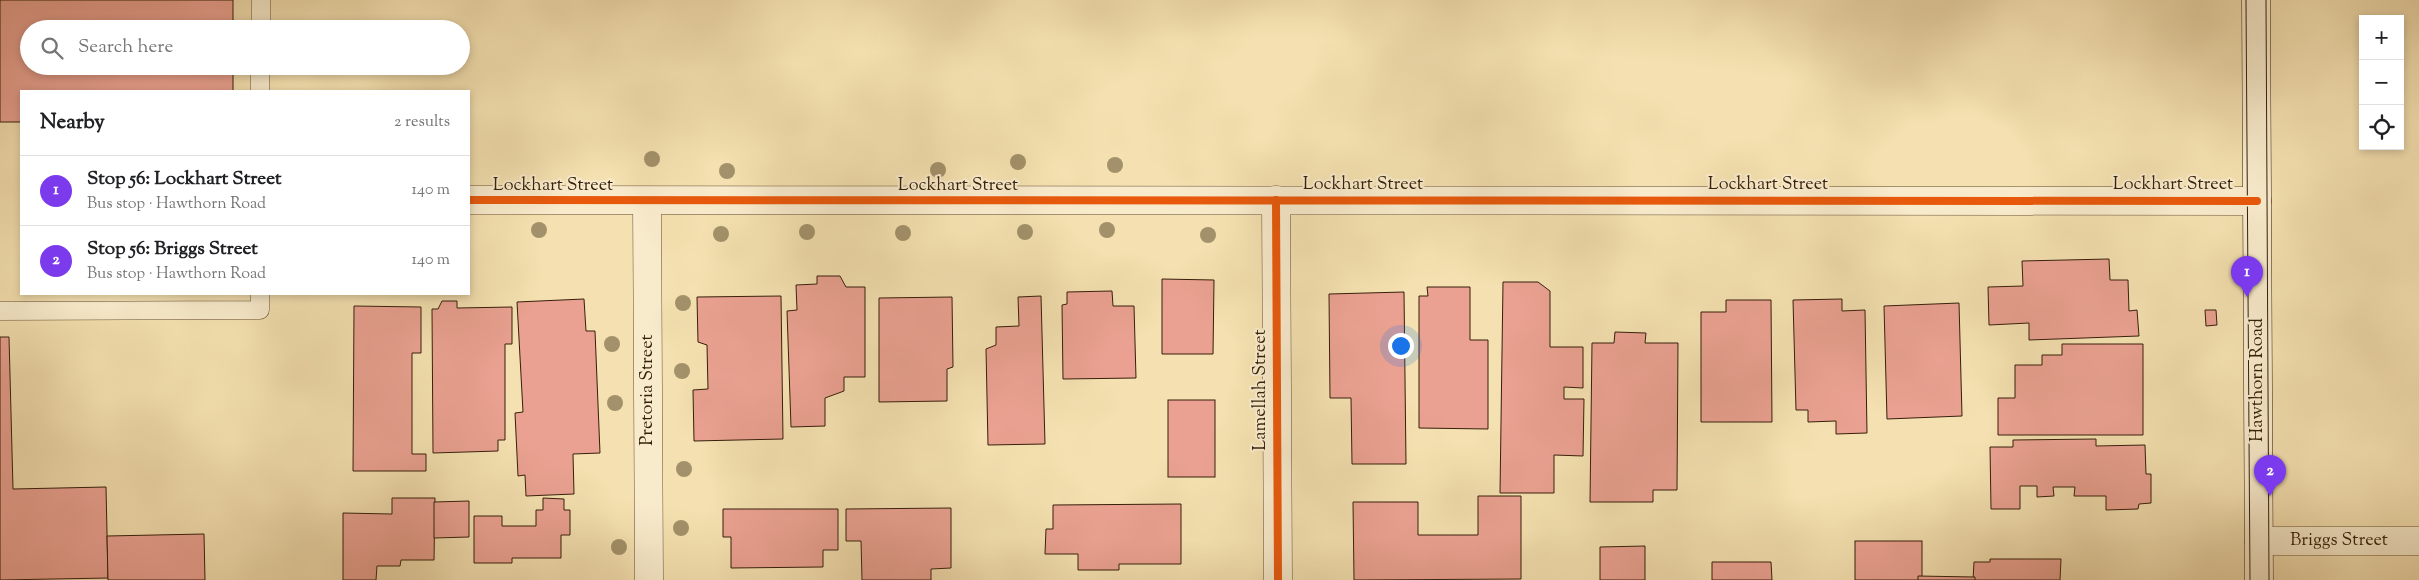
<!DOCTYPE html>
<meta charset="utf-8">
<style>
:root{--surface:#fff;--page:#f2f2f2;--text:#202124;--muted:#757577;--line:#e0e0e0;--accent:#7c3aed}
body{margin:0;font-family:"Sorts Mill Goudy",serif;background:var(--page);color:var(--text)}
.controls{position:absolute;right:15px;top:15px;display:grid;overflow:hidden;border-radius:0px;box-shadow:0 2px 8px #0003}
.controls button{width:45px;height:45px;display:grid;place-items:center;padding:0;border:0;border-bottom:1px solid var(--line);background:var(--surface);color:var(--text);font:25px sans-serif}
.you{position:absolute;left:1400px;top:345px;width:18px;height:18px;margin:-12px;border:4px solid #fff;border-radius:50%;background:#1a73e8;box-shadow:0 0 0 8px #1a73e833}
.badge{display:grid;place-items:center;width:32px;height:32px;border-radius:50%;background:var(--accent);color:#fff;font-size:16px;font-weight:700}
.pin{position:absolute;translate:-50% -41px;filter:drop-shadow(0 1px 2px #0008)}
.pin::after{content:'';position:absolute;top:26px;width:18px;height:15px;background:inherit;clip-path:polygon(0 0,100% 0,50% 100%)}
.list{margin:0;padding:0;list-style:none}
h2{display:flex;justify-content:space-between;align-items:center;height:65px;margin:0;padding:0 20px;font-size:21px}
h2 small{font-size:16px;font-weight:400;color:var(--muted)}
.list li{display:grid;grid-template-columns:32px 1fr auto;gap:15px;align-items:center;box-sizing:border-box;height:70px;padding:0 20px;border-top:1px solid var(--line)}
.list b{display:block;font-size:19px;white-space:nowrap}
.list p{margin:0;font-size:16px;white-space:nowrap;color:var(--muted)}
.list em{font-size:16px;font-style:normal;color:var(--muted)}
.icon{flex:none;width:28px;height:28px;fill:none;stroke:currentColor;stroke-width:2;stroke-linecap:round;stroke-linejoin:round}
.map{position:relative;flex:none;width:2419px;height:580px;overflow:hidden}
.search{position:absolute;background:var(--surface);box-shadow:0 2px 8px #0003;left:20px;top:20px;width:450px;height:55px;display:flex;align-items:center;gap:12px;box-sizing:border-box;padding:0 18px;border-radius:28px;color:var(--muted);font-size:19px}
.panel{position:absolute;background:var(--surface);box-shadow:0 2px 8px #0003;left:20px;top:90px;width:450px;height:205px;border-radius:0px}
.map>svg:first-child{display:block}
.building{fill:#eaa191;stroke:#361f0a}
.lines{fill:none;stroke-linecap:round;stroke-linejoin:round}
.lane-casing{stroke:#664f34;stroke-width:19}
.street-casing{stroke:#664f34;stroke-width:29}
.secondary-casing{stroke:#361f0a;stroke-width:29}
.lane{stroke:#f8ebcc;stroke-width:18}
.street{stroke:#f8ebcc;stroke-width:28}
.secondary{stroke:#f8ebcc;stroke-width:28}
.tram{stroke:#361f0a;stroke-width:1}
.cycleway-casing{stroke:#f8ebcc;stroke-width:11}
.cycleway{stroke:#e8590c;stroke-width:8}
.tree{fill:#a2916a}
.labels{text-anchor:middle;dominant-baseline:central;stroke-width:4;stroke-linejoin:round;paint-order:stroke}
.street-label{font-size:18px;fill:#361f0a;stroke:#f8ebcc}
</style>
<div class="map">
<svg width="2419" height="580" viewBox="0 0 2419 580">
<rect width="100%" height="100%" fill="#f4e0b0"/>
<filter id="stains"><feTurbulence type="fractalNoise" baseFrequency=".004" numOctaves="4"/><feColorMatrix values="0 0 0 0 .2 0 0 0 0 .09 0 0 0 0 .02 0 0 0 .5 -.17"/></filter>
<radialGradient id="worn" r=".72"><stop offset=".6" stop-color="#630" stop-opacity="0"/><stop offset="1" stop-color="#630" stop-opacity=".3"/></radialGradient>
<!-- building -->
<g class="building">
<path d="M 0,0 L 233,0 L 233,29 L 29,29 L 29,66 L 233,66 L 233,91 L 21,91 L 21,122 L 0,122 Z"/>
<path d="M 2109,259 L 2110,280 L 2128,280 L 2129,311 L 2137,310 L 2139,336 L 2029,340 L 2029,323 L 1989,325 L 1988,287 L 2023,286 L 2022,261 Z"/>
<path d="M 817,276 L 840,276 L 846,287 L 865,287 L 865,377 L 844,377 L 844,391 L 825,398 L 825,426 L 791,427 L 787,311 L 797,310 L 796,285 L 817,284 Z"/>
<path d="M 1162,279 L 1214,280 L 1213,354 L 1162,354 Z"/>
<path d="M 1503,282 L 1538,282 L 1550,291 L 1550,347 L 1583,347 L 1583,388 L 1564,387 L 1564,399 L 1584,399 L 1583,456 L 1554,455 L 1554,493 L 1500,493 Z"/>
<path d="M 1427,287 L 1470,287 L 1470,340 L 1488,340 L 1488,429 L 1419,428 L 1419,296 L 1428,296 Z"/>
<path d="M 1112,291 L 1113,306 L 1134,306 L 1136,378 L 1063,379 L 1062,305 L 1067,304 L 1067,292 Z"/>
<path d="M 1404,292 L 1406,464 L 1352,464 L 1351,398 L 1330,398 L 1329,294 Z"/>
<path d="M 781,296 L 783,439 L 694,441 L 693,390 L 708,389 L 707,345 L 698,342 L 697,297 Z"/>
<path d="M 1041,296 L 1045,444 L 988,445 L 986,349 L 996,345 L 996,327 L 1019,326 L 1018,297 Z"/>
<path d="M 952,297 L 953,367 L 947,369 L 947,401 L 879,402 L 879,298 Z"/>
<path d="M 584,299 L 586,331 L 595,331 L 600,453 L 573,454 L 574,494 L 526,496 L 525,475 L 518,476 L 515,413 L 523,412 L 517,302 Z"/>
<path d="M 1842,299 L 1842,311 L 1865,310 L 1867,433 L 1836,434 L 1836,421 L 1808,422 L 1808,410 L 1796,410 L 1793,300 Z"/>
<path d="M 1726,300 L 1771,300 L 1772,422 L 1701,422 L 1701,312 L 1726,312 Z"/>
<path d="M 442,301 L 457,301 L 457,308 L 512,307 L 512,344 L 505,344 L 505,440 L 498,440 L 498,451 L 433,453 L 432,309 L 438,309 Z"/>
<path d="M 1959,303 L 1962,416 L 1887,419 L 1884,306 Z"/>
<path d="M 354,306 L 421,307 L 421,353 L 412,353 L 412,454 L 426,454 L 426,471 L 353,471 Z"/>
<path d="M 2205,310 L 2216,310 L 2217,325 L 2206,326 Z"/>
<path d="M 1615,332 L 1646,333 L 1645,343 L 1678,343 L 1677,490 L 1653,490 L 1653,502 L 1590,502 L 1592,343 L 1614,343 Z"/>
<path d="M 0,337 L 9,337 L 13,489 L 106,487 L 108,578 L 0,580 Z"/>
<path d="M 2062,344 L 2143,344 L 2143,435 L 1998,435 L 1998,398 L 2015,398 L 2015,365 L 2042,365 L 2042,355 L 2062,355 Z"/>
<rect x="1168" y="400" width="47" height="77"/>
<path d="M 2096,439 L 2096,446 L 2145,445 L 2146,474 L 2151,474 L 2151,503 L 2139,504 L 2138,509 L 2106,510 L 2106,496 L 2074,496 L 2075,487 L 2053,487 L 2054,496 L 2037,497 L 2037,486 L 2020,486 L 2020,509 L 1991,509 L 1990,447 L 2013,447 L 2013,440 Z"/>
<path d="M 1478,496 L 1521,496 L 1521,579 L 1354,580 L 1353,502 L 1418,502 L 1418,535 L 1478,535 Z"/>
<path d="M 392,498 L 435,498 L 434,560 L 401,560 L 400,566 L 377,566 L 376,580 L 343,580 L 343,513 L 392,514 Z"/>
<path d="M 543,498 L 564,499 L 564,510 L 570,510 L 570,535 L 561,535 L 561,558 L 512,558 L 512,563 L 474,563 L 474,516 L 502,516 L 502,526 L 536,526 L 536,510 L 543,510 Z"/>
<path d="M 469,501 L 469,537 L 434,538 L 434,502 Z"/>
<path d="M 1181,504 L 1181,564 L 1119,564 L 1119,570 L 1078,570 L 1078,554 L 1045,554 L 1046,529 L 1053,529 L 1053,505 Z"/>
<path d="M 951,508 L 951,568 L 931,569 L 931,580 L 862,580 L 861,541 L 846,541 L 846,509 Z"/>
<path d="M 723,509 L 838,509 L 838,550 L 823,550 L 823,567 L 731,568 L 731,537 L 723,537 Z"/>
<path d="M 204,534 L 205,580 L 108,580 L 107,536 Z"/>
<rect x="1855" y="541" width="67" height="39"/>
<path d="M 1645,546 L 1645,580 L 1600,580 L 1600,547 Z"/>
<path d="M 1990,559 L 2061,559 L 2060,580 L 1973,580 L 1974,562 L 1990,562 Z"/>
<path d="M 1712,562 L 1771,562 L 1772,580 L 1712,580 Z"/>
<path d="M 1918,576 L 1975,577 L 1975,580 L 1918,580 Z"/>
</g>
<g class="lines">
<defs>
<g id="lane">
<path d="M 261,29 L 261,0"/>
<path d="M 260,91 L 260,66"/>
<path d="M 0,311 L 260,310 L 260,294"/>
</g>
<g id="street">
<path d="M 469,200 L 2257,201"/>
<path d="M 1276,200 L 1278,580"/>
<path d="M 647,201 L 649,580"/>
<path d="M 2259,541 L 2419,541"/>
</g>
<path id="secondary" d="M 2256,0 L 2259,580"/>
</defs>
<!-- lane casing -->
<use href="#lane" class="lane-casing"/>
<!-- street casing -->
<use href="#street" class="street-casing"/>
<!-- secondary casing -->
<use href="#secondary" class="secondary-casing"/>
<!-- lane -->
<use href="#lane" class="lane"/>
<!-- street -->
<use href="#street" class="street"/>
<!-- secondary -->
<use href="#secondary" class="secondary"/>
<!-- tram -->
<g class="tram">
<path d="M 2246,0 L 2250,580"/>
<path d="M 2266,0 L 2269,580"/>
</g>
<defs>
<g id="cycleway">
<path d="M 469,200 L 2257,201"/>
<path d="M 1276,200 L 1278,580"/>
</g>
</defs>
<!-- cycleway casing -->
<use href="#cycleway" class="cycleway-casing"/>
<!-- cycleway -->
<use href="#cycleway" class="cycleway"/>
</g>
<!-- trees -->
<g class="tree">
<circle cx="652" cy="159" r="8"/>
<circle cx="1018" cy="162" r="8"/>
<circle cx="1115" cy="165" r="8"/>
<circle cx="938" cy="170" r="8"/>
<circle cx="727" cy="171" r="8"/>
<circle cx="539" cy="230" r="8"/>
<circle cx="1107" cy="230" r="8"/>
<circle cx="807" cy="232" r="8"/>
<circle cx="1025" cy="232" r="8"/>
<circle cx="903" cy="233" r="8"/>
<circle cx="721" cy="234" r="8"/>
<circle cx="1208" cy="235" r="8"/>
<circle cx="683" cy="303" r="8"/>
<circle cx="612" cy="344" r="8"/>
<circle cx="682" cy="371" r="8"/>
<circle cx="615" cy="403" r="8"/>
<circle cx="684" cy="469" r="8"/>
<circle cx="681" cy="528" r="8"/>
<circle cx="619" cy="547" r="8"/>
</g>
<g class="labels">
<!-- street labels -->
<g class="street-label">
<text x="1363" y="185">Lockhart Street</text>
<text x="1768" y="185">Lockhart Street</text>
<text x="2173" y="185">Lockhart Street</text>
<text x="553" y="186">Lockhart Street</text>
<text x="958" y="186">Lockhart Street</text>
<text transform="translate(2258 380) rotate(-90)">Hawthorn Road</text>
<text transform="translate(648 390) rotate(-90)">Pretoria Street</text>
<text transform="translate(1261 390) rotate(-90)">Lamellah Street</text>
<text x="2339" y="541">Briggs Street</text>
</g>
</g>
<rect width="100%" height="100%" filter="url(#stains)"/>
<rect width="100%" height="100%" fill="url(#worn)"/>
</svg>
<div class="controls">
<button>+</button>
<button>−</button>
<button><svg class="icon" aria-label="locate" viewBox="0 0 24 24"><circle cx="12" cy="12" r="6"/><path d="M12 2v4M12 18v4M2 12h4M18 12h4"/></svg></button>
</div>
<div class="you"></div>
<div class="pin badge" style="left:2247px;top:297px">1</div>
<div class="pin badge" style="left:2270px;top:496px">2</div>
<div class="search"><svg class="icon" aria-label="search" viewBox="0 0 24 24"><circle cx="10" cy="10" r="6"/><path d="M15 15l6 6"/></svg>Search here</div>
<section class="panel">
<h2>Nearby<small>2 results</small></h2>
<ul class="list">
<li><span class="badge">1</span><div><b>Stop 56: Lockhart Street</b><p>Bus stop · Hawthorn Road</p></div><em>140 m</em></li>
<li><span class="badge">2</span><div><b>Stop 56: Briggs Street</b><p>Bus stop · Hawthorn Road</p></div><em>140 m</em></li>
</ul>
</section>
</div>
